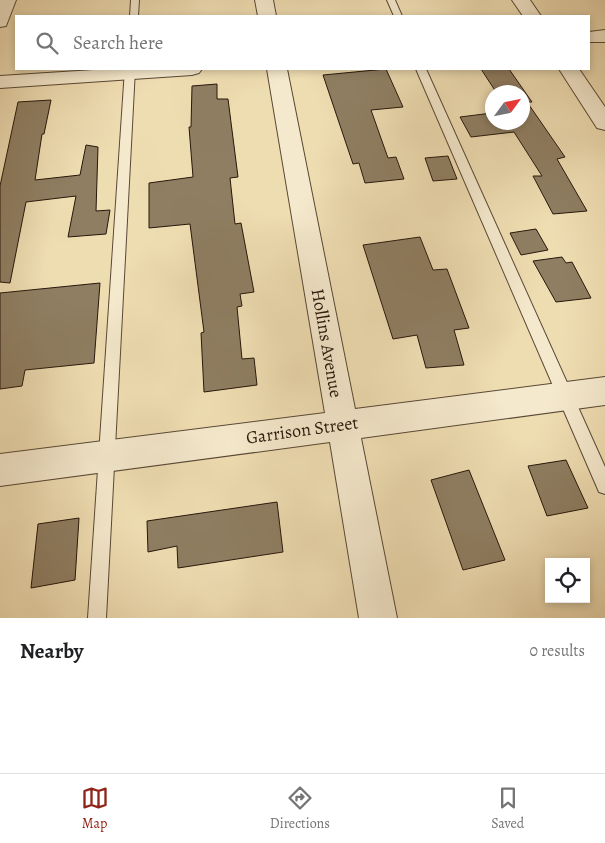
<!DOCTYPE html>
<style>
:root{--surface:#fff;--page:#f2f2f2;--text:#202124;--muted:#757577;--line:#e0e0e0;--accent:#8f2418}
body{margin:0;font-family:Alegreya,serif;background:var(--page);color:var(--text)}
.controls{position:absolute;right:15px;bottom:15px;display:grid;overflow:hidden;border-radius:0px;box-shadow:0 2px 8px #0003}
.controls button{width:45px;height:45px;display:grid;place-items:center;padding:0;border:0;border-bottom:1px solid var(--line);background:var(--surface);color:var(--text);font:25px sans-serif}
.compass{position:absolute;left:485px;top:85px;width:45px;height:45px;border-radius:50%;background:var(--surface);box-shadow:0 2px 8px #0003;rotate:57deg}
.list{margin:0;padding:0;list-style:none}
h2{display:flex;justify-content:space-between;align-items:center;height:65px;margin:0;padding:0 20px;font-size:21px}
h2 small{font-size:16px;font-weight:400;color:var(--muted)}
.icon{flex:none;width:28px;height:28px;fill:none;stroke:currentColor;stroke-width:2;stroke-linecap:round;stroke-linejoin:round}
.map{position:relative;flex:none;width:605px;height:618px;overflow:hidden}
.search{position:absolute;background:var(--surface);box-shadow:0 2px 8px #0003;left:15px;right:15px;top:15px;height:55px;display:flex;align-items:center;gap:12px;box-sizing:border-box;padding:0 18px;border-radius:0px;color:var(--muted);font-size:19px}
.sheet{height:155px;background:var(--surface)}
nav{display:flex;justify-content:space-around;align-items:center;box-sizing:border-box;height:70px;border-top:1px solid var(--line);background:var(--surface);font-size:14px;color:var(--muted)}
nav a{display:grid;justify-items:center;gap:2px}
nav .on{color:var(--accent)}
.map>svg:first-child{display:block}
.building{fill:#8f7e62;stroke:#27170b}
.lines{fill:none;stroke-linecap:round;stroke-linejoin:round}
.service-casing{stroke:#594835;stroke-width:2}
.minor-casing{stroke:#594835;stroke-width:2}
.service{fill:#f5e9cd;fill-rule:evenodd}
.minor{fill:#f5e9cd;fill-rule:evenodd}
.labels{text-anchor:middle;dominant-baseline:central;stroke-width:5;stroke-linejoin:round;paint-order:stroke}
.street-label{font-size:18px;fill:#27170b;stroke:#f5e9cd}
</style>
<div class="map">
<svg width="605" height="618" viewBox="0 0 605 618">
<rect width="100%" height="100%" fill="#efddb2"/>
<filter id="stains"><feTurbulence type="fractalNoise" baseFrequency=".004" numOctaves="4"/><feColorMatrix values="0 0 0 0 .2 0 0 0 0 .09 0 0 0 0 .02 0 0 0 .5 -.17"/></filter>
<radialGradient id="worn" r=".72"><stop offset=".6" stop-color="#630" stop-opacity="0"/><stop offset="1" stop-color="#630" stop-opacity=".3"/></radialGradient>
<!-- building -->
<g class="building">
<path d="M 386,69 L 403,107 L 371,110 L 388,158 L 396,157 L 404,179 L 365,183 L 359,163 L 353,164 L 323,75 Z"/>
<path d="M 481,69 L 509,69 L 532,102 L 527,102 L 565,157 L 557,159 L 587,211 L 553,214 L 533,176 L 542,176 L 514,132 L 471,137 L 460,117 L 492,113 L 492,122 L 522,122 L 522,92 L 496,92 Z"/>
<path d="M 217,84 L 217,99 L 228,99 L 238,177 L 230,178 L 235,224 L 241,223 L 254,292 L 240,294 L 242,306 L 237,307 L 242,359 L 254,358 L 257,385 L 204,392 L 201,333 L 204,332 L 190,224 L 149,228 L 149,183 L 193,177 L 189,127 L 191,127 L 192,86 Z"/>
<path d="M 51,100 L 44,134 L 42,134 L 35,180 L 80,175 L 86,145 L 98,147 L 96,211 L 110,210 L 106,234 L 68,237 L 76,196 L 26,202 L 10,283 L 0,282 L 0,186 L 18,102 Z"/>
<path d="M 448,156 L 457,179 L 433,181 L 425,158 Z"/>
<path d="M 536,229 L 548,250 L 521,255 L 510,233 Z"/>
<path d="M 420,237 L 433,270 L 447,269 L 469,328 L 454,330 L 464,365 L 426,368 L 417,335 L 393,339 L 363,245 Z"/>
<path d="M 562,257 L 566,263 L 572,262 L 591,298 L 556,302 L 533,261 Z"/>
<path d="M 100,283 L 94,363 L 25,370 L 22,386 L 0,389 L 0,293 Z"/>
<path d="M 566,460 L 588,508 L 547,516 L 528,466 Z"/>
<path d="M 469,470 L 505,560 L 463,570 L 431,480 Z"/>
<path d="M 277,502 L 283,552 L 178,568 L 177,546 L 148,552 L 147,521 Z"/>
<path d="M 79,518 L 75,580 L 31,588 L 38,524 Z"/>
</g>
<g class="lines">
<defs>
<g id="service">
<path d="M 131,0 L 139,0 L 138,16 L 130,16 Z"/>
<path d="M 387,0 L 395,0 L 402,16 L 394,16 Z"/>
<path d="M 125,69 L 135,69 L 106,618 L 88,618 Z"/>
<path d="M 416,69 L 426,69 L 605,467 L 605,494 L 599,492 Z"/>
</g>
<g id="minor">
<path d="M 0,0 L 16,0 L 6,26 L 0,27 Z"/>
<path d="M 255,0 L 273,0 L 276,16 L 258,16 Z"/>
<path d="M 512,0 L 530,0 L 541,16 L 523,16 Z"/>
<path d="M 605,30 L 605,42 L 589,42 L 589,32 Z"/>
<path d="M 109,69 L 202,69 L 199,73 L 192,75 L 0,88 L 0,76 Z"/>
<path d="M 267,69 L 287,69 L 355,409 L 605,377 L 605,405 L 361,438 L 397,618 L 359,618 L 330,442 L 0,486 L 0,454 L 325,413 Z"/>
<path d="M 559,69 L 579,69 L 605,107 L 605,130 L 597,128 Z"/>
</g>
</defs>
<!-- service casing -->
<use href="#service" class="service-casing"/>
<!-- minor casing -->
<use href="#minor" class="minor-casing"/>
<!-- service -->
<use href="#service" class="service"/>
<!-- minor -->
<use href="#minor" class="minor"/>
</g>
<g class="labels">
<!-- street labels -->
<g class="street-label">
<text transform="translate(327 343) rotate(80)">Hollins Avenue</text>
<text transform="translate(302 430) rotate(-8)">Garrison Street</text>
</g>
</g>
<rect width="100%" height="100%" filter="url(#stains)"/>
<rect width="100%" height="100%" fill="url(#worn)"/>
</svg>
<div class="controls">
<button><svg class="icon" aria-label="locate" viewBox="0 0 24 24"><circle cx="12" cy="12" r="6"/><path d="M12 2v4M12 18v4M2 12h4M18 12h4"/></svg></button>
</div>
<svg class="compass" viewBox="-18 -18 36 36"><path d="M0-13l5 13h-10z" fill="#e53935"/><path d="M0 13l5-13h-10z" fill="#757577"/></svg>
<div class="search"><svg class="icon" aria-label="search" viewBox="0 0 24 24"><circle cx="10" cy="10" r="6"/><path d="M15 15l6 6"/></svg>Search here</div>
</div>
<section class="sheet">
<h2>Nearby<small>0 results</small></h2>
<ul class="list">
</ul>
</section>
<nav>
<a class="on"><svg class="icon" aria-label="map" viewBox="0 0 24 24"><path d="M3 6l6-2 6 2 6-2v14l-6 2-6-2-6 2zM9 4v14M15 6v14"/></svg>Map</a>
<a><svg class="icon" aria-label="directions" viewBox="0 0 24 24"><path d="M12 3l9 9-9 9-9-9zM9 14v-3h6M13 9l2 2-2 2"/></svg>Directions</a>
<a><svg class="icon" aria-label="saved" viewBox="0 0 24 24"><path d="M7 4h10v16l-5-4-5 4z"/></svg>Saved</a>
</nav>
